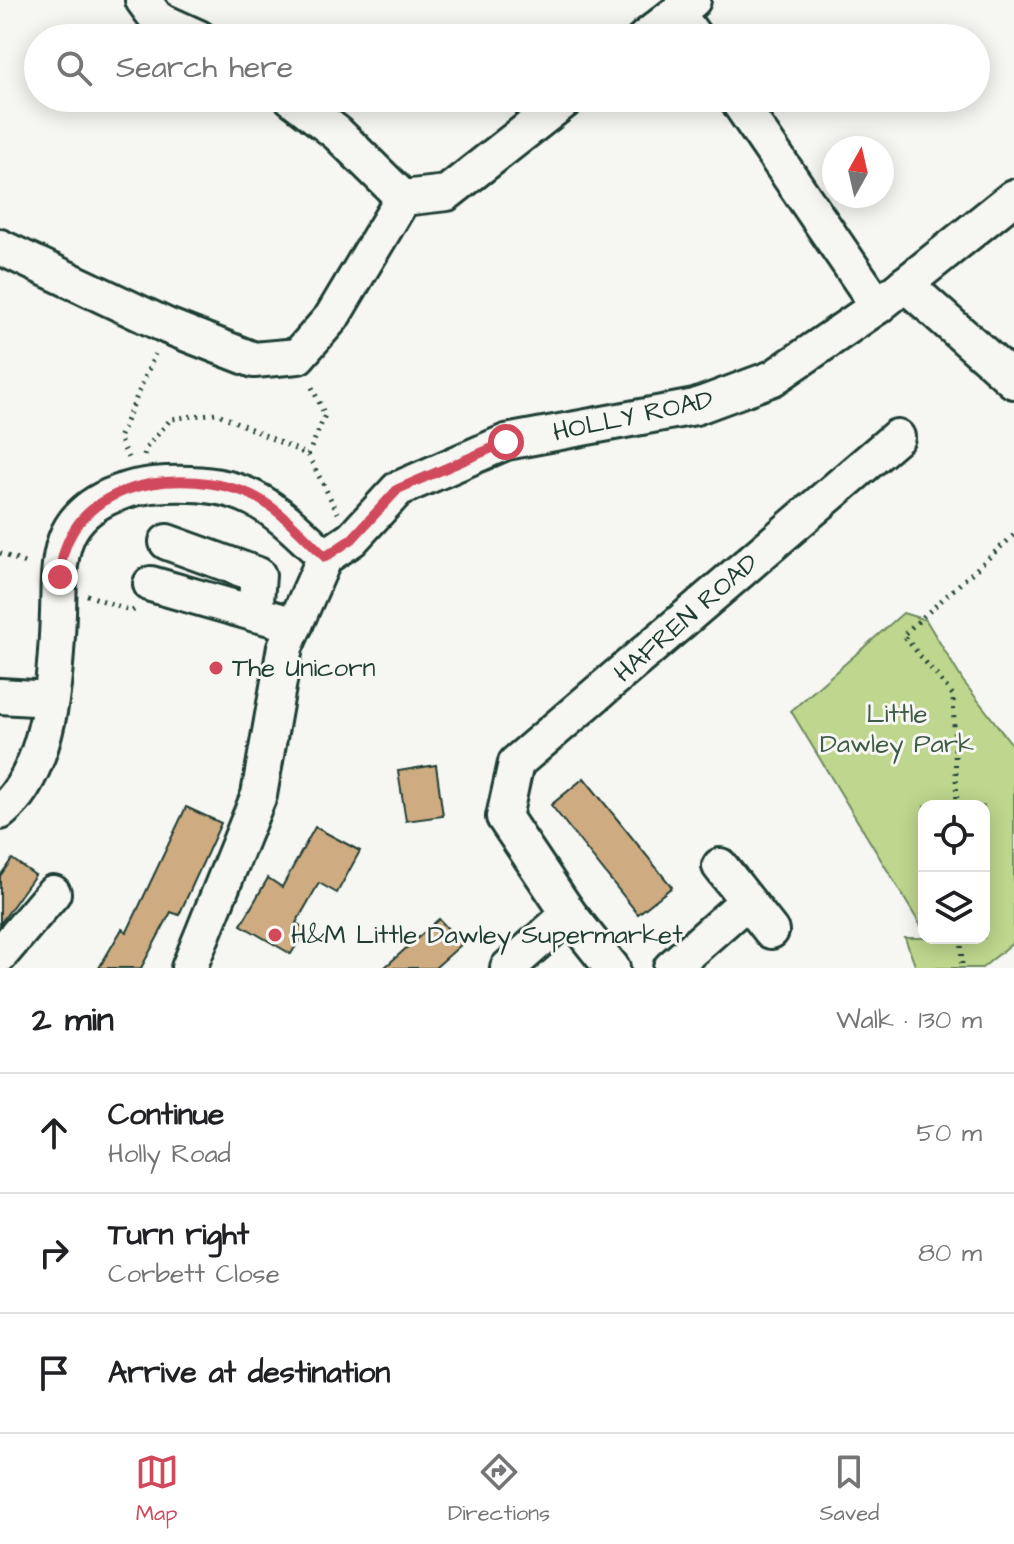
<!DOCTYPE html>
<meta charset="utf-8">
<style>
:root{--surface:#fff;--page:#f2f2f2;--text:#202124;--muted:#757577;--line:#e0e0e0;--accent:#d1495b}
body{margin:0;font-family:"Architects Daughter",sans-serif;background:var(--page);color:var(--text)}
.controls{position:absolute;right:24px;bottom:24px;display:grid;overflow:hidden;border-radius:16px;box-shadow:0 4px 20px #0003}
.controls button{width:72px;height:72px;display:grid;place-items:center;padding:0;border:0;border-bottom:2px solid var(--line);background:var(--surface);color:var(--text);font:40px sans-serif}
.compass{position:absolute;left:822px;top:136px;width:72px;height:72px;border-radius:50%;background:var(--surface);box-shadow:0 4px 20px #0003;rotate:8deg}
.stop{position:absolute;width:24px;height:24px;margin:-18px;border:6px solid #d1495b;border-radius:50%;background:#fff}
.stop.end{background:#d1495b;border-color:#fff;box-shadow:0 2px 8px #0008}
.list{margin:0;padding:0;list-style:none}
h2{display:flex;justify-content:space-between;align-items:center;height:104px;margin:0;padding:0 32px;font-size:34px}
h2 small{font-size:26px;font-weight:400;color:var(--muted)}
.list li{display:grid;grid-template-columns:52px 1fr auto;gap:24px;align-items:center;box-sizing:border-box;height:120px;padding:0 32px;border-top:2px solid var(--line)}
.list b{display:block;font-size:30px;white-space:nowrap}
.list p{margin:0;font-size:26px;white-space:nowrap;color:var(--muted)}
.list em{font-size:26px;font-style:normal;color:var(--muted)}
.icon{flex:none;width:44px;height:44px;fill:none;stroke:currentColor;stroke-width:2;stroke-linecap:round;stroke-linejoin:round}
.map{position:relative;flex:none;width:1014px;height:968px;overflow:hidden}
.search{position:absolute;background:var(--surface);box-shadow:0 4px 20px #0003;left:24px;right:24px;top:24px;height:88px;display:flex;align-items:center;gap:20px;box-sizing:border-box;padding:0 28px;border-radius:44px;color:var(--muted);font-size:30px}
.sheet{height:464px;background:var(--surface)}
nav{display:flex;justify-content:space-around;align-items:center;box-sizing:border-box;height:112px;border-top:2px solid var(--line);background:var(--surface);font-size:22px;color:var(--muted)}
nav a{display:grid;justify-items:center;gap:4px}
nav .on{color:var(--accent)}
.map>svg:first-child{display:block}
.green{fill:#bed68d;stroke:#6e8a60;stroke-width:2}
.building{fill:#ceab81;stroke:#1f3d34;stroke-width:2}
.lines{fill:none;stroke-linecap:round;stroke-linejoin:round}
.minor-casing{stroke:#1f3d34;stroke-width:40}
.path{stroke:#1f3d34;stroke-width:5;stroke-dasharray:2 6;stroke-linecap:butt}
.minor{stroke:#f6f6f2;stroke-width:34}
.route{stroke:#d1495b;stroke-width:10}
.poi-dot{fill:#d1495b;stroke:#f6f6f2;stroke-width:3}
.labels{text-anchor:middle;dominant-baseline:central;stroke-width:6;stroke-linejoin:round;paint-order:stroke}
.street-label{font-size:26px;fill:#1f3d34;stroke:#f6f6f2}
.poi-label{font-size:26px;fill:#1f3d34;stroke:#f6f6f2;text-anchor:start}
.park-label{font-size:26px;fill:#3f5c46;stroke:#f6f6f2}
</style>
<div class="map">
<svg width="1014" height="968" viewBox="0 0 1014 968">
<rect width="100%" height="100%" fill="#f6f6f2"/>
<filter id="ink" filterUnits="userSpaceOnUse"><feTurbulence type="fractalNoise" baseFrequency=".0125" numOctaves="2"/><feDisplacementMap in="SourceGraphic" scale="16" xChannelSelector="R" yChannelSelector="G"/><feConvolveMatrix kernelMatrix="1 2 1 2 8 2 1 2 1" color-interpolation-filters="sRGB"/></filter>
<g filter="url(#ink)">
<!-- green -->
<path class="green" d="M 903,613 L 926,620 L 963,681 L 1014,747 L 1014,942 L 982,968 L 916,968 L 905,938 L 984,938 L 984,806 L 924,806 L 924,931 L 791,711 Z"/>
<!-- building -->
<g class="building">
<path d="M 436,765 L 443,816 L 406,821 L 398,771 Z"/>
<path d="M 584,778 L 672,887 L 638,914 L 551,805 Z"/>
<path d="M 186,807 L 221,823 L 179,915 L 171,912 L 141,968 L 99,968 L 122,929 L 127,932 Z"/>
<path d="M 315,827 L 360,851 L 337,893 L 319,883 L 296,923 L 306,929 L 291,954 L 241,925 L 268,878 L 282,887 Z"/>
<path d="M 12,859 L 35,875 L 0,924 L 0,876 Z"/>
<path d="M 439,919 L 462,944 L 435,968 L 384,968 Z"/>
</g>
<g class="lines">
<defs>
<g id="minor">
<path d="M 143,0 L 157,19 L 199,38"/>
<path d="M 677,13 L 695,38"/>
<path d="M 645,38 L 693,0"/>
<path d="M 292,98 L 337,133 L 403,198"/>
<path d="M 736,98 L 878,306"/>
<path d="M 0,247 L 167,326 L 254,360 L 298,356 L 332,317 L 403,198 L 447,193 L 568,98"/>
<path d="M 905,284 L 1014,381"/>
<path d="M 167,542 L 258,575 L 255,614"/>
<path d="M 151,584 L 295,625"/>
<path d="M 0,696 L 51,699"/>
<path d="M 0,812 C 51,772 56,673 58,613 C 59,588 57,558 68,534 C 85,499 130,485 166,484 C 247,481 269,503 325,557"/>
<path d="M 720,866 L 771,931"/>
<path d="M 0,955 L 53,893"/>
<path d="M 189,968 L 259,795 L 285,647 L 325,557 L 352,539 L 398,489 L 506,442 L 695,407 L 773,378 L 878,306 L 1014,197"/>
<path d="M 508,968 L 569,914"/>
<path d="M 612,968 L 569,914 L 504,817 L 516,763 L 897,437"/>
<path d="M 671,968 L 747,901"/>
</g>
</defs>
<!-- minor casing -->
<use href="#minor" class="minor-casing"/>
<!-- path -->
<g class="path">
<path d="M 144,455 L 146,448 L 171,419 L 216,413 L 308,455 L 338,513"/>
<path d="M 308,455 L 325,415 L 310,383"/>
<path d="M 128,458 L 119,438 L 155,354"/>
<path d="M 0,553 L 29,565"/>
<path d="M 87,595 L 132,611 L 137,608"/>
<path d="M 957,806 L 953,695 L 903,635 L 1014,535"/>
<path d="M 961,938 L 962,968"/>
</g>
<!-- minor -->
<use href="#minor" class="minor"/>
</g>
</g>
<g class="lines" filter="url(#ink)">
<!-- route -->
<path class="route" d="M 60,577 C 64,487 166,467 239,490 C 272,500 301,533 325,557 L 352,539 L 398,489 L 506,442"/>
</g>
<!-- markers -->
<g class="poi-dot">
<circle cx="216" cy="668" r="8"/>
<circle cx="275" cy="935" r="8"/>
</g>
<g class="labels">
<!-- street labels -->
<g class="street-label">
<text transform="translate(633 416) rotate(-12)">HOLLY ROAD</text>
<text transform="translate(686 618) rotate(-41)">HAFREN ROAD</text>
</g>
<!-- poi labels -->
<g class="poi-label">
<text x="232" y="668">The Unicorn</text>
<text x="291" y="935">H&amp;M Little Dawley Supermarket</text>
</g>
<!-- park labels -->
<g class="park-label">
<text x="897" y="714">Little<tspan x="897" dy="30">Dawley Park</tspan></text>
</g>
</g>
</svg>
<div class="controls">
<button><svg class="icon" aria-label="locate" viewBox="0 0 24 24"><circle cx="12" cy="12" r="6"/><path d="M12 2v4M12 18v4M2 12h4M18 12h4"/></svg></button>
<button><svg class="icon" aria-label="layers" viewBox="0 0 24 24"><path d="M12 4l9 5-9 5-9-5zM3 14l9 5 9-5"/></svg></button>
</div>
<svg class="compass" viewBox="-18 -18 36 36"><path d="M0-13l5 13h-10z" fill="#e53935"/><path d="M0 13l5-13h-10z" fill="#757577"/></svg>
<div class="stop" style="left:506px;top:442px"></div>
<div class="stop end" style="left:60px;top:577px"></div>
<div class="search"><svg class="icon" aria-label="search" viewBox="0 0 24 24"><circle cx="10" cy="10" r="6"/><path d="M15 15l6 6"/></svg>Search here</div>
</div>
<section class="sheet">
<h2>2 min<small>Walk · 130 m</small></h2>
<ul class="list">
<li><svg class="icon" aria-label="ahead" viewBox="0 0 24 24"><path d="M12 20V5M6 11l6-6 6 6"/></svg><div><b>Continue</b><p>Holly Road</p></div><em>50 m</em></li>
<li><svg class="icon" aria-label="right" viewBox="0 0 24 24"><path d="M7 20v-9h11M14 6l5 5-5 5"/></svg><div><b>Turn right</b><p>Corbett Close</p></div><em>80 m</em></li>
<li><svg class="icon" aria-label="arrive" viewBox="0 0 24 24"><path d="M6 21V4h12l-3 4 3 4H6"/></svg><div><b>Arrive at destination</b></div></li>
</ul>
</section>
<nav>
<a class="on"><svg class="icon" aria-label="map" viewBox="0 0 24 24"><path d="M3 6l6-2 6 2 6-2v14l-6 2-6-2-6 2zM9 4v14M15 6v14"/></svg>Map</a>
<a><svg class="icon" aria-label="directions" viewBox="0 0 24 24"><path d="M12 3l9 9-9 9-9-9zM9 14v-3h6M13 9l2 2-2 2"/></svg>Directions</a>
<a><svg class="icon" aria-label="saved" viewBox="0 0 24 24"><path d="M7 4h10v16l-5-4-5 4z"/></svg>Saved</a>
</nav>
